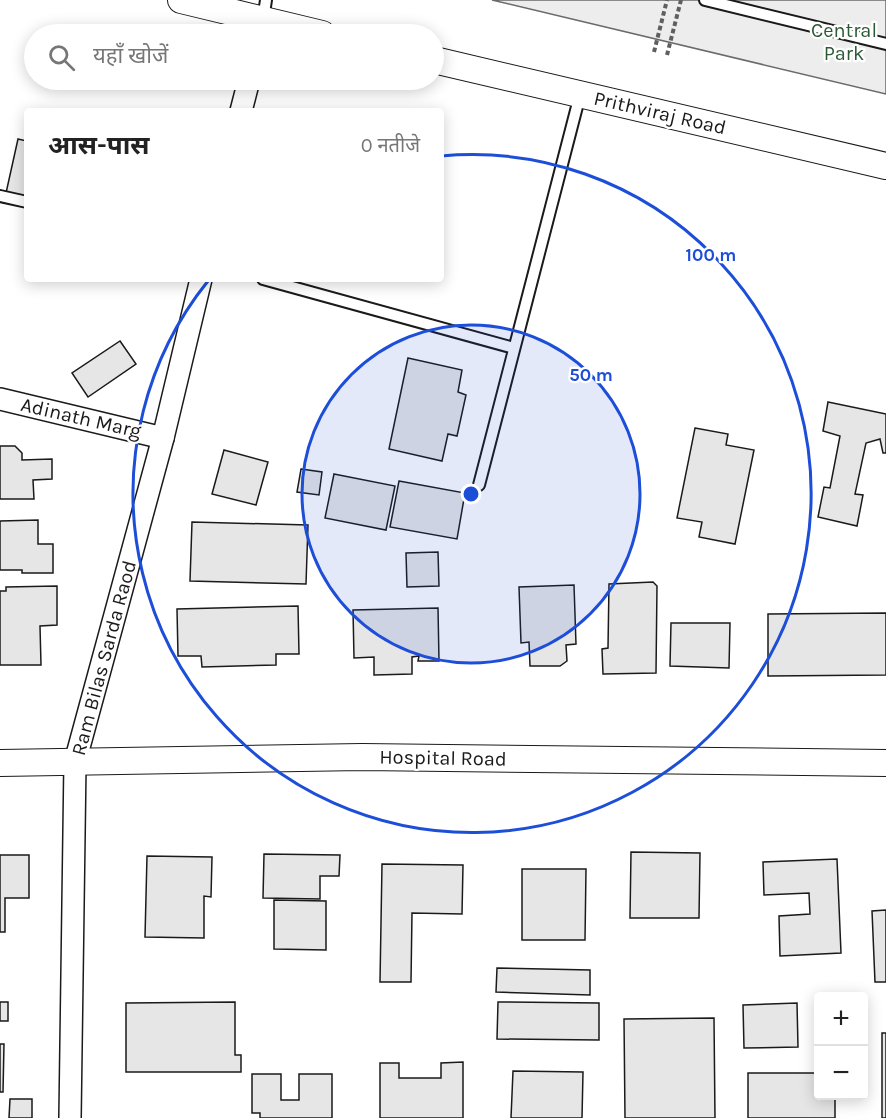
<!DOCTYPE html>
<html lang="hi">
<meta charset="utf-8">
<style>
:root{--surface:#fff;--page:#f6f6f6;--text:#222;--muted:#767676;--line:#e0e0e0}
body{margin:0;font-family:Karla,"Noto Sans Devanagari",sans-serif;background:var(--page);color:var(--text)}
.controls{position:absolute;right:18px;bottom:18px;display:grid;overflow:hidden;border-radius:6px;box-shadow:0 3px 15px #0003}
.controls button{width:54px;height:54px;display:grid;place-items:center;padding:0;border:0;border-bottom:2px solid var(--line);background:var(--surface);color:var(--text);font:30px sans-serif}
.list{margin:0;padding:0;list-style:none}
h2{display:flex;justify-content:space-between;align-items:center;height:78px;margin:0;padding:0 24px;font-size:26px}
h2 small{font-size:20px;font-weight:400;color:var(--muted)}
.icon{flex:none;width:33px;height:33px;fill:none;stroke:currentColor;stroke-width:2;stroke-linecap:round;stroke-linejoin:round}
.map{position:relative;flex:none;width:886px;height:1118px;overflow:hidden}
.search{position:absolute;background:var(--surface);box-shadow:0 3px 15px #0003;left:24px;top:24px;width:420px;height:66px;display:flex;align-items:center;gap:15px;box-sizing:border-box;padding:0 21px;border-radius:33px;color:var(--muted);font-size:22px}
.panel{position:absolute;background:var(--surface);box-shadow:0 3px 15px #0003;left:24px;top:108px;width:420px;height:174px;border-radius:6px}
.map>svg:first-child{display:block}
.built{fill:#ededed;stroke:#6a6a6a;stroke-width:1.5}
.building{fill:#e6e6e6;stroke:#1a1a1a;stroke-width:1.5}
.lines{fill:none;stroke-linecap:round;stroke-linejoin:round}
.service-casing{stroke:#1a1a1a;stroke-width:14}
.minor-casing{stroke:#1a1a1a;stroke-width:24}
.tertiary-casing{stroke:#1a1a1a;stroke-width:28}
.path{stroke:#5f5f5f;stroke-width:4;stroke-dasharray:4.5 3;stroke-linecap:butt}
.service{stroke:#fff;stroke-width:10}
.minor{stroke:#fff;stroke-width:21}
.tertiary{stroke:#fff;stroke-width:26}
.ring{fill:none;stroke:#1d4ed8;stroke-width:3}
.labels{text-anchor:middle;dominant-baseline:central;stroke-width:4.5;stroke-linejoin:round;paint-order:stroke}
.park-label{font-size:20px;fill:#2b5a34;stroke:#fff}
.street-label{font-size:20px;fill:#1a1a1a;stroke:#fff}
.centre{fill:#1d4ed8;stroke:#fff;stroke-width:3}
.ring-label{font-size:18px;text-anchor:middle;font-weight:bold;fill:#1d4ed8;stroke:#fff;stroke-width:4.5;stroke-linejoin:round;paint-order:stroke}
</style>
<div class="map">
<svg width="886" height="1118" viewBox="0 0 886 1118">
<rect width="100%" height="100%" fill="#fff"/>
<!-- built -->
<path class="built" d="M 492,0 L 886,0 L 886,94 Z"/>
<!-- building -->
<g class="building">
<path d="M 18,139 L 27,141 L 26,197 L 6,193 Z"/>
<path d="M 120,341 L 136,364 L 88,397 L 72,373 Z"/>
<path d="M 408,358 L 462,370 L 458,392 L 466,395 L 457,436 L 448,434 L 442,461 L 389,449 Z"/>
<path d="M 828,402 L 886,414 L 886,453 L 883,453 L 880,439 L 866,443 L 855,494 L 863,495 L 857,526 L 818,517 L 824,487 L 830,488 L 840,436 L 823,431 Z"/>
<path d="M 695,428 L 728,434 L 726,445 L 754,450 L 735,544 L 699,537 L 702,522 L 677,518 Z"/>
<path d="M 0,446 L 15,446 L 22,453 L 22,460 L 52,459 L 52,479 L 33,480 L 34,499 L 0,499 Z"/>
<path d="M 224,450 L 268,462 L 256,505 L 212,494 Z"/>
<path d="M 301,469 L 322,472 L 319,495 L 297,492 Z"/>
<path d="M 334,474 L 395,486 L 386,530 L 325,518 Z"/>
<path d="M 399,481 L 465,493 L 457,539 L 390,527 Z"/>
<path d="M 38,520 L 38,544 L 53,544 L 53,573 L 22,573 L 22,570 L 0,570 L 0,521 Z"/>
<path d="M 192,522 L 308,525 L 306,584 L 190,581 Z"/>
<path d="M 438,552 L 439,586 L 407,587 L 406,553 Z"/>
<path d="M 653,582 L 657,586 L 656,673 L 603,674 L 602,649 L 608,648 L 609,584 Z"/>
<path d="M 574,585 L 576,644 L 566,645 L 567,661 L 560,666 L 530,666 L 529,642 L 521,643 L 519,587 Z"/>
<path d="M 57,586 L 57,625 L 40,626 L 41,665 L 0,665 L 0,591 L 6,591 L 6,587 Z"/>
<path d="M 298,606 L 299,654 L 276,654 L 276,665 L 202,667 L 201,656 L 178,656 L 177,609 Z"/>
<path d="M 438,608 L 439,661 L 418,661 L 419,656 L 412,657 L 412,674 L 374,675 L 374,657 L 354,658 L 353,610 Z"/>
<path d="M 886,613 L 886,675 L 768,676 L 768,614 Z"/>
<path d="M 671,623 L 730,623 L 729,668 L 670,666 Z"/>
<path d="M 631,852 L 700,853 L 699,918 L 630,918 Z"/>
<path d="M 264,854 L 340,855 L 339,876 L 320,876 L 320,899 L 263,898 Z"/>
<path d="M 0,855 L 29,855 L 29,898 L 5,898 L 5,932 L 0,932 Z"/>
<path d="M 147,856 L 212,857 L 211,897 L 204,896 L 204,938 L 145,937 Z"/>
<path d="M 837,859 L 841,953 L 780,956 L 779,916 L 810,914 L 809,893 L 764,895 L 763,862 Z"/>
<path d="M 382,864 L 463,865 L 462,914 L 412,913 L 411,982 L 380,982 Z"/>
<path d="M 522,869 L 586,869 L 585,940 L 522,940 Z"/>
<path d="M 274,900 L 326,901 L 326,950 L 274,949 Z"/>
<path d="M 886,910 L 886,982 L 875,982 L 872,911 Z"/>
<path d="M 497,968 L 590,970 L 590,995 L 496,992 Z"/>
<rect x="0" y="1002" width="8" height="19"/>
<path d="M 235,1002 L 235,1055 L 241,1055 L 241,1072 L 126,1072 L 126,1003 Z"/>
<path d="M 498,1002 L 599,1003 L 599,1040 L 497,1039 Z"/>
<path d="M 797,1003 L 798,1047 L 744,1048 L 743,1005 Z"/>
<path d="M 714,1018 L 715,1118 L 625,1118 L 624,1019 Z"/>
<rect x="882" y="1033" width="4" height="85"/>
<path d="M 0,1044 L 4,1044 L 3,1092 L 0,1092 Z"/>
<path d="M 463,1062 L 463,1118 L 380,1118 L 380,1063 L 399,1063 L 399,1078 L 441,1078 L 441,1063 Z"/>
<path d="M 513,1071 L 583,1072 L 582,1118 L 511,1118 Z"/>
<path d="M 748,1073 L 818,1073 L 818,1096 L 835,1096 L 835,1118 L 748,1118 Z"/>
<path d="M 252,1074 L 281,1074 L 281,1100 L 299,1100 L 299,1074 L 332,1074 L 332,1118 L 260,1118 L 260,1113 L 252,1113 Z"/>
<path d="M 10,1099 L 32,1099 L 32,1118 L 9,1118 Z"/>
</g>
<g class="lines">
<defs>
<g id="service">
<path d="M 705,0 L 886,44"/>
<path d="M 263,20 L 266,0"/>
<path d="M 0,196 L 27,202"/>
<path d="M 263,279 L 514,348"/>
<path d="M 479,485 L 580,95"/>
</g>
<g id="minor">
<path d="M 241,111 L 249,80"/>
<path d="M 0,399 L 163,438"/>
<path d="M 70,1118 L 75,762 L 163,438 L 201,279"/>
</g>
<g id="tertiary">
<path d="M 181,0 L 322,34"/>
<path d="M 434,60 L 886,166"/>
<path d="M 0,763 L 362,757 L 886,763"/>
</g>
</defs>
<!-- service casing -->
<use href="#service" class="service-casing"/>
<!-- minor casing -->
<use href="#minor" class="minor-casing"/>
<!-- tertiary casing -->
<use href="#tertiary" class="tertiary-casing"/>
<!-- path -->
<g class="path">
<path d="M 654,52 L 667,0"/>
<path d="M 667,55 L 681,0"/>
</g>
<!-- service -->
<use href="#service" class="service"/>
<!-- minor -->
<use href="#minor" class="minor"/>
<!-- tertiary -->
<use href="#tertiary" class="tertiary"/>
</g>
<!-- distance rings -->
<circle cx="471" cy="494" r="169" fill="#1d4ed8" fill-opacity=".12"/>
<g class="ring">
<circle cx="471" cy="494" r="169"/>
<path d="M441 156A339 339 0 1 1 208 281"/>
</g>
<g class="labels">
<!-- park labels -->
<g class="park-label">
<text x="844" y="30">Central<tspan x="844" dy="23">Park</tspan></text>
</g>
<!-- street labels -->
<g class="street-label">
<text transform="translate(660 113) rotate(13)">Prithviraj Road</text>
<text transform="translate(81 418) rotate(13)">Adinath Marg</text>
<text transform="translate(104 658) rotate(-75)">Ram Bilas Sarda Raod</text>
<text transform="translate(443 758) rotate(1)">Hospital Road</text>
</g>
</g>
<circle cx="471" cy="494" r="9" class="centre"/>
<g class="ring-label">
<text x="711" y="261">100 m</text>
<text x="591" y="381">50 m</text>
</g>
</svg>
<div class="controls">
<button>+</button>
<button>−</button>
</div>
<div class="search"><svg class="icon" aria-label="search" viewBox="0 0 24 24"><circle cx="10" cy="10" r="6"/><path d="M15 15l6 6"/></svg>यहाँ खोजें</div>
<section class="panel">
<h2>आस-पास<small>0 नतीजे</small></h2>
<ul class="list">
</ul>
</section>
</div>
